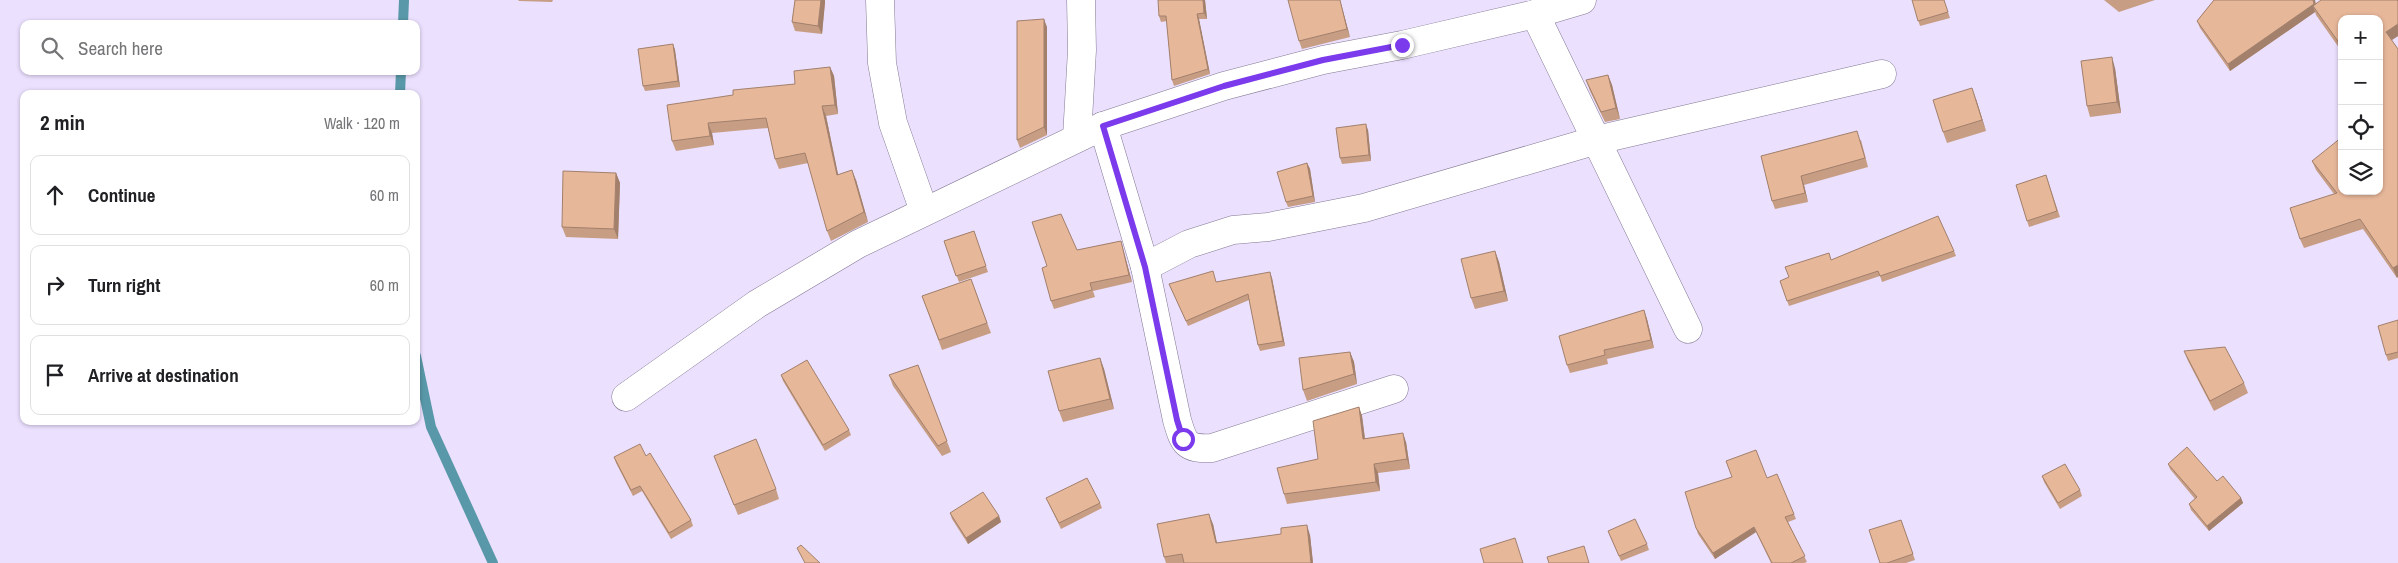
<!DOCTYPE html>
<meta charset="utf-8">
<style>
:root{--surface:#fff;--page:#f6f6f6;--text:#202124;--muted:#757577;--line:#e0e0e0}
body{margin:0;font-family:"Archivo Narrow",sans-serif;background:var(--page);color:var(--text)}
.controls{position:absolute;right:15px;top:15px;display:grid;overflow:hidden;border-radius:10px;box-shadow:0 1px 4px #0004}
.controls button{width:45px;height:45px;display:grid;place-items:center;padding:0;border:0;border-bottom:1px solid var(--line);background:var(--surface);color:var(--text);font:25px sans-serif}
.stop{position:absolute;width:15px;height:15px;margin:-11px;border:4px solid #7c3aed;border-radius:50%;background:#fff}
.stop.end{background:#7c3aed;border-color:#fff;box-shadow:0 1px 5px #0008}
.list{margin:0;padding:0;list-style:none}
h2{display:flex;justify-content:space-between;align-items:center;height:65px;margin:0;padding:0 20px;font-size:21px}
h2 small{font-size:16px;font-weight:400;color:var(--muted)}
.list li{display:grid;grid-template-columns:32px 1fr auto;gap:15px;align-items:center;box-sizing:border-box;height:80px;margin:0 10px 10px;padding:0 10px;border:1px solid var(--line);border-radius:10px}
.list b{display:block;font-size:19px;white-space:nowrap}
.list em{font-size:16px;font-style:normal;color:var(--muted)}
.icon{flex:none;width:28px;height:28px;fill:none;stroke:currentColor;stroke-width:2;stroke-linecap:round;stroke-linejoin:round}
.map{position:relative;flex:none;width:2398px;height:563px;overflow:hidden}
.search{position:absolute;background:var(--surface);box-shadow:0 1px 4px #0004;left:20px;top:20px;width:400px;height:55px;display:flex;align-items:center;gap:12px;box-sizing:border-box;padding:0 18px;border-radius:10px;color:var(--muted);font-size:19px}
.panel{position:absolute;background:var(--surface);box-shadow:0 1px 4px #0004;left:20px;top:90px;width:400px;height:335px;border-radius:10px}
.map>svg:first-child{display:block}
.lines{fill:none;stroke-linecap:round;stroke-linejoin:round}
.stream{stroke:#5998a8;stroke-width:10}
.street-casing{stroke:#837993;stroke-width:29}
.street{stroke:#fff;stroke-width:28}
.wall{fill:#c79d84}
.shaded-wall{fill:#a2806c}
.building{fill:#e7b79a;stroke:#a2806c}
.route{stroke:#7c3aed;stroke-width:6}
</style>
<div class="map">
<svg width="2398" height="563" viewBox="0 0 2398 563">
<rect width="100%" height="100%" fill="#ebe0fe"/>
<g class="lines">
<!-- stream -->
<g class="stream">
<path d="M 403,24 L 404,0"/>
<path d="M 400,94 L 401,71"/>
<path d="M 416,356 L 431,427 L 493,563"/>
</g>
<defs>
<g id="street">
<path d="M 880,0 L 882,63 L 893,123 L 924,211"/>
<path d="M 1535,14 L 1688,329"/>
<path d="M 1103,126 L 1145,267 L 1177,420 C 1184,444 1186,449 1212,448 L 1394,389"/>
<path d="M 1077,137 L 1082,50 L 1081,0"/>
<path d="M 1145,267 L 1189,244 L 1233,230 L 1268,227 L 1364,208 L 1597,140 L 1882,74"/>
<path d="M 626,397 L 757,304 L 858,244 L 1103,126 L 1224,86 L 1323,60 L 1402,45 L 1535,14 L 1582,0"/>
</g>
</defs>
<!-- street casing -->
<use href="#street" class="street-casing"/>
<!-- street -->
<use href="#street" class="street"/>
</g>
<!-- wall -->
<g class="wall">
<path d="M 518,0 L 553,0 L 552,2 L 519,1 Z"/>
<path d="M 795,0 L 825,0 L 822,34 L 795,31 L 792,22 Z"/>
<path d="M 1205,0 L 1207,19 L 1199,19 L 1210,74 L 1174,86 L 1172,80 L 1167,21 L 1161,22 L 1159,16 Z"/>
<path d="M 1340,0 L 1350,37 L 1302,49 L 1299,41 Z"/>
<path d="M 1912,0 L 1944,0 L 1950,18 L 1920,26 Z"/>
<path d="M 2104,0 L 2155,0 L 2119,12 Z"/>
<path d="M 2214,0 L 2315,0 L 2316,4 L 2398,1 L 2398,36 L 2392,40 L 2397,278 L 2363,229 L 2304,248 L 2300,239 L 2334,194 L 2316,170 L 2312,161 L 2379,191 L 2379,19 L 2342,19 L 2342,52 L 2316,15 L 2315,12 L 2230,71 L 2200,28 L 2197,21 Z"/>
<path d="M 1047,27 L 1047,135 L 1020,148 L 1017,140 Z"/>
<path d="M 673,44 L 675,50 L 680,87 L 645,91 L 643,86 Z"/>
<path d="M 830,67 L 834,76 L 838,114 L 826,116 L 838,174 L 856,180 L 868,222 L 831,241 L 827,231 L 808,163 L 779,169 L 775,159 L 768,128 L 712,133 L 714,145 L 676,151 L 672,141 L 733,95 L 795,84 Z"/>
<path d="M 2115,68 L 2121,113 L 2090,117 L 2087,106 Z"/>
<path d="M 1608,75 L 1612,85 L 1620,119 L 1605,122 L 1590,91 L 1586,80 Z"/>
<path d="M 1976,99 L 1986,131 L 1947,143 L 1943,132 Z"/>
<path d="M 1368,130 L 1371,161 L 1342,164 L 1340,158 Z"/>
<path d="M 1861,140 L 1868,167 L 1804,185 L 1808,202 L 1775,209 L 1772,201 L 1761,156 Z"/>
<path d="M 1307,163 L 1310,169 L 1315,202 L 1288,207 L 1286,202 Z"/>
<path d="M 616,173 L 620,183 L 618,239 L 566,237 L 562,227 Z"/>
<path d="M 2046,175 L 2060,217 L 2029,227 L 2016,185 Z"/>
<path d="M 974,231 L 988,272 L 959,282 L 944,241 Z"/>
<path d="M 1121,241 L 1132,282 L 1093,291 L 1095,297 L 1054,309 L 1051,301 L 1047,266 L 1077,250 Z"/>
<path d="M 1495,251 L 1499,262 L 1508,301 L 1475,309 L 1471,298 Z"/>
<path d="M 1954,251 L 1956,256 L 1882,282 L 1880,276 L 1789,306 L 1780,281 L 1831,260 Z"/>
<path d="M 1272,278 L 1285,346 L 1260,351 L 1258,345 L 1249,300 L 1188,326 L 1169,284 L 1217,282 Z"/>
<path d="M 971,279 L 991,333 L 942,350 L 922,296 Z"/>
<path d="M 1644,310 L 1647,319 L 1654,348 L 1607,359 L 1608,364 L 1570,373 L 1567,365 Z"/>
<path d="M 2398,320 L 2398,358 L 2388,361 L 2386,355 Z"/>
<path d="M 2184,351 L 2244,383 L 2248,393 L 2214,411 L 2188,361 Z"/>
<path d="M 1350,352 L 1354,362 L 1357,384 L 1307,401 L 1303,390 Z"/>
<path d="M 1100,358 L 1104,369 L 1114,409 L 1063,422 L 1059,411 Z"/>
<path d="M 918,365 L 951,452 L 942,456 L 893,386 L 889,375 Z"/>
<path d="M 781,375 L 849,430 L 851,435 L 825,451 L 783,381 Z"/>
<path d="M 1359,407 L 1362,416 L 1365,438 L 1406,442 L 1410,469 L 1378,473 L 1380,491 L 1287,504 L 1284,494 L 1318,459 Z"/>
<path d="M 646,456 L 691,520 L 693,526 L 671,539 L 642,491 L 633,496 L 616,463 L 614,457 Z"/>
<path d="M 714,456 L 776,489 L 779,499 L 738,515 Z"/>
<path d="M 2168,464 L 2217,481 L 2241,498 L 2243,503 L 2209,531 L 2191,510 L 2189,504 L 2195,499 L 2170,469 Z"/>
<path d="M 2042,476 L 2080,490 L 2082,496 L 2060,509 L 2044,482 Z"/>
<path d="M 1767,478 L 1794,514 L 1796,519 L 1788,522 L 1807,562 L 1804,563 L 1771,563 L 1756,532 L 1715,559 L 1698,534 L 1696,528 Z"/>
<path d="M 1046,498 L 1100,503 L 1102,508 L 1061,529 Z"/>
<path d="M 950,513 L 999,516 L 1001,522 L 968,544 L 952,519 Z"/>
<path d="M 1901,520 L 1915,560 L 1906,563 L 1880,563 Z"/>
<path d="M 1213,524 L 1217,543 L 1310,535 L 1313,563 L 1166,563 L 1164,557 Z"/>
<path d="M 1608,531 L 1647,544 L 1649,550 L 1621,561 Z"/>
</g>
<!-- shaded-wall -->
<g class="shaded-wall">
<path d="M 821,0 L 825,0 L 825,3 L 822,34 L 818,26 Z"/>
<path d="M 1203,0 L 1205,0 L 1207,19 L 1204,13 Z"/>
<path d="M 1340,0 L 1350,37 L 1347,29 Z"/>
<path d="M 2313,0 L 2315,0 L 2316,11 L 2313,6 L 2315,12 L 2230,71 L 2228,64 Z"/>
<path d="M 1197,14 L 1199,19 L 1210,74 L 1208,69 Z"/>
<path d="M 1044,19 L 1047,27 L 1047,135 L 1044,127 Z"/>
<path d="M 2398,24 L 2398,36 L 2390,41 L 2386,32 Z"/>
<path d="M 673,44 L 675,50 L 680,87 L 678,81 Z"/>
<path d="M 2112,57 L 2115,68 L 2121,113 L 2117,102 Z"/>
<path d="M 830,67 L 834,76 L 838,114 L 835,105 Z"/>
<path d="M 1608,75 L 1612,85 L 1620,119 L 1616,108 Z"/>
<path d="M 1972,88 L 1976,99 L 1986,131 L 1982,120 Z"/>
<path d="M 822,106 L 826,116 L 840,184 L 837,175 Z"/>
<path d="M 708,123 L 712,133 L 714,145 L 710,136 Z"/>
<path d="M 1366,124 L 1368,130 L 1371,161 L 1369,155 Z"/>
<path d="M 1307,163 L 1310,169 L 1315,202 L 1313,196 Z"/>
<path d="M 852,170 L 856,180 L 868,222 L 864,212 Z"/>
<path d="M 616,173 L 620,183 L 618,239 L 614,229 Z"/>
<path d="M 1801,176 L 1804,185 L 1808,202 L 1805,193 Z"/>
<path d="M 1121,241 L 1123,249 L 1132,282 L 1129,275 Z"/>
<path d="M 1495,251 L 1499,262 L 1508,301 L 1504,291 Z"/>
<path d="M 2398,265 L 2398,277 L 2397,278 L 2393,268 Z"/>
<path d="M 1270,272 L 1272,278 L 1285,346 L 1283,341 Z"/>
<path d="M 1644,310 L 1647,319 L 1654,348 L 1651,340 Z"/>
<path d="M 1350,352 L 1354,362 L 1357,384 L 1354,374 Z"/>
<path d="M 1100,358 L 1104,369 L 1114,409 L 1110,399 Z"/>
<path d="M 1359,407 L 1362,416 L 1366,448 L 1363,439 Z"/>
<path d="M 1403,433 L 1406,442 L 1410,469 L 1407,459 Z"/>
<path d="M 1374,464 L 1378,473 L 1380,491 L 1376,482 Z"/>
<path d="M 2241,498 L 2243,503 L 2209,531 L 2207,526 Z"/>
<path d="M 1209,514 L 1213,524 L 1219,553 L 1216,543 Z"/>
<path d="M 999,516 L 1001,522 L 968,544 L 966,538 Z"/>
<path d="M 1307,525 L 1310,535 L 1313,563 L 1311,563 Z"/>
<path d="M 1754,527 L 1756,532 L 1715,559 L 1713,553 Z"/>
</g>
<!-- building -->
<g class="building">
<path d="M 795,0 L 821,0 L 818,26 L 792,22 Z"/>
<path d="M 1158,0 L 1203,0 L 1204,13 L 1197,14 L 1208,69 L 1172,80 L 1166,16 L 1159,16 Z"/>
<path d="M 1288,0 L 1340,0 L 1347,29 L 1299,41 Z"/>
<path d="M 1912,0 L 1944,0 L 1948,12 L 1918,21 Z"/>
<path d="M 2214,0 L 2313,0 L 2314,4 L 2228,64 L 2197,21 Z"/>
<path d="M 2321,0 L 2397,0 L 2398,1 L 2398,24 L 2386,32 L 2398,49 L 2398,265 L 2393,268 L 2360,219 L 2300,239 L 2290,208 L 2337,193 L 2312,161 L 2342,137 L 2342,191 L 2379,191 L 2379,19 L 2342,19 L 2342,47 L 2313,6 Z"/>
<path d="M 1044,19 L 1044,127 L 1017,140 L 1017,21 Z"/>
<path d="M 673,44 L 678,81 L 643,86 L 638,49 Z"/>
<path d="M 2112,57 L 2117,102 L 2087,106 L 2081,61 Z"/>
<path d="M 830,67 L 835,105 L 822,106 L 837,175 L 852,170 L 864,212 L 827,231 L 805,153 L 775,159 L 766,118 L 708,123 L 710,136 L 672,141 L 667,105 L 733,95 L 733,90 L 795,84 L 794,71 Z"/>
<path d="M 1608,75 L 1616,108 L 1601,112 L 1586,80 Z"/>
<path d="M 1972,88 L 1982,120 L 1943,132 L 1933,100 Z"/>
<path d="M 1366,124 L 1369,155 L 1340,158 L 1336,128 Z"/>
<path d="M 1857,131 L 1865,158 L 1801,176 L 1805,193 L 1772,201 L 1761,156 Z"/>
<path d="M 1307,163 L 1313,196 L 1286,202 L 1277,172 Z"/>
<path d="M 563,171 L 616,173 L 614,229 L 562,227 Z"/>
<path d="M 2046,175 L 2057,211 L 2027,221 L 2016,185 Z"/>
<path d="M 1061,214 L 1077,250 L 1121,241 L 1129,275 L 1090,283 L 1092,290 L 1051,301 L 1042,268 L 1047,266 L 1032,222 Z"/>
<path d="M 1938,216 L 1954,251 L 1880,276 L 1878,271 L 1787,301 L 1780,281 L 1789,277 L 1785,267 L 1829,253 L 1831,260 Z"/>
<path d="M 974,231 L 986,266 L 956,276 L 944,241 Z"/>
<path d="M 1495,251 L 1504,291 L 1471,298 L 1461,259 Z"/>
<path d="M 1213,271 L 1216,282 L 1270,272 L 1283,341 L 1258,345 L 1248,294 L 1186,321 L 1169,284 Z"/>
<path d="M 971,279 L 987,323 L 939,340 L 922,296 Z"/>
<path d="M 1644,310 L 1651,340 L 1604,350 L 1605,355 L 1567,365 L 1559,336 Z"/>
<path d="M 2398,320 L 2398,352 L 2386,355 L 2378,326 Z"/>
<path d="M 2225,347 L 2244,383 L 2210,401 L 2184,351 Z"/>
<path d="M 1350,352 L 1354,374 L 1303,390 L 1299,358 Z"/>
<path d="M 1100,358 L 1110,399 L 1059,411 L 1048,371 Z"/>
<path d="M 807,360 L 849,430 L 823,445 L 781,375 Z"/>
<path d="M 918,365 L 947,441 L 938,446 L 889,375 Z"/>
<path d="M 1359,407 L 1363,439 L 1403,433 L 1407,459 L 1374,464 L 1376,482 L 1284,494 L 1277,468 L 1318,459 L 1313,421 Z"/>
<path d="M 756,439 L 776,489 L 734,505 L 714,456 Z"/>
<path d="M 640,444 L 646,456 L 650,453 L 691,520 L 669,533 L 640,486 L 631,490 L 614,457 Z"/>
<path d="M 2187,447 L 2217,481 L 2223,476 L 2241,498 L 2207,526 L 2189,504 L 2197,497 L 2168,464 Z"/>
<path d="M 1756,450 L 1767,478 L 1777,474 L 1794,514 L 1785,517 L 1805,556 L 1791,563 L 1772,563 L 1754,527 L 1713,553 L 1696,528 L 1685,492 L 1732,477 L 1726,461 Z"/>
<path d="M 2065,464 L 2080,490 L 2058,503 L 2042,476 Z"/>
<path d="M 1087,478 L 1100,503 L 1059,523 L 1046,498 Z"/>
<path d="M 983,492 L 999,516 L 966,538 L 950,513 Z"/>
<path d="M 1209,514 L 1216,543 L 1281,534 L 1281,528 L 1307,525 L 1311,563 L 1184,563 L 1182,554 L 1164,557 L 1157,524 Z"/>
<path d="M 1635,519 L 1647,544 L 1619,556 L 1608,531 Z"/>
<path d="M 1901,520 L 1913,554 L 1887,563 L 1880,563 L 1869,530 Z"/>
<path d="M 1515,538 L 1523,563 L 1484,563 L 1480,549 Z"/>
<path d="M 801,545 L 820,563 L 805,563 L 797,548 Z"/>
<path d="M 1584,546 L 1589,563 L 1549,563 L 1547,557 Z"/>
</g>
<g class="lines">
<!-- route -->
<path class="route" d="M 1183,439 L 1177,420 L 1145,267 L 1103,126 L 1224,86 L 1323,60 L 1402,45"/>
</g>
</svg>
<div class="controls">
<button>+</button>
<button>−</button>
<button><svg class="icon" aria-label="locate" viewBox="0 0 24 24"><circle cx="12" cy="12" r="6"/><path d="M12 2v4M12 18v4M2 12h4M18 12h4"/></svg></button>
<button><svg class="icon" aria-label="layers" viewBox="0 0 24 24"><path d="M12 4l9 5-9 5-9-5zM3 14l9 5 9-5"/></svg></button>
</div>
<div class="stop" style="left:1183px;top:439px"></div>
<div class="stop end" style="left:1402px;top:45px"></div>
<div class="search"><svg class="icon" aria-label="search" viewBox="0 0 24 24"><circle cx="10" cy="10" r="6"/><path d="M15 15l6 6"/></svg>Search here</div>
<section class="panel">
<h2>2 min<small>Walk · 120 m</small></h2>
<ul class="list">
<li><svg class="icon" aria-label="ahead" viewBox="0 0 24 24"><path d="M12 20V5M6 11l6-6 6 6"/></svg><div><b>Continue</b></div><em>60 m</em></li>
<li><svg class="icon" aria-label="right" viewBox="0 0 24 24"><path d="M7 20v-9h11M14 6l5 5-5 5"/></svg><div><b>Turn right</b></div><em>60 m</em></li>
<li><svg class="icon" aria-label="arrive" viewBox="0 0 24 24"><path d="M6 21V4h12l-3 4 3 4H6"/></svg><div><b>Arrive at destination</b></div></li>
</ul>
</section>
</div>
